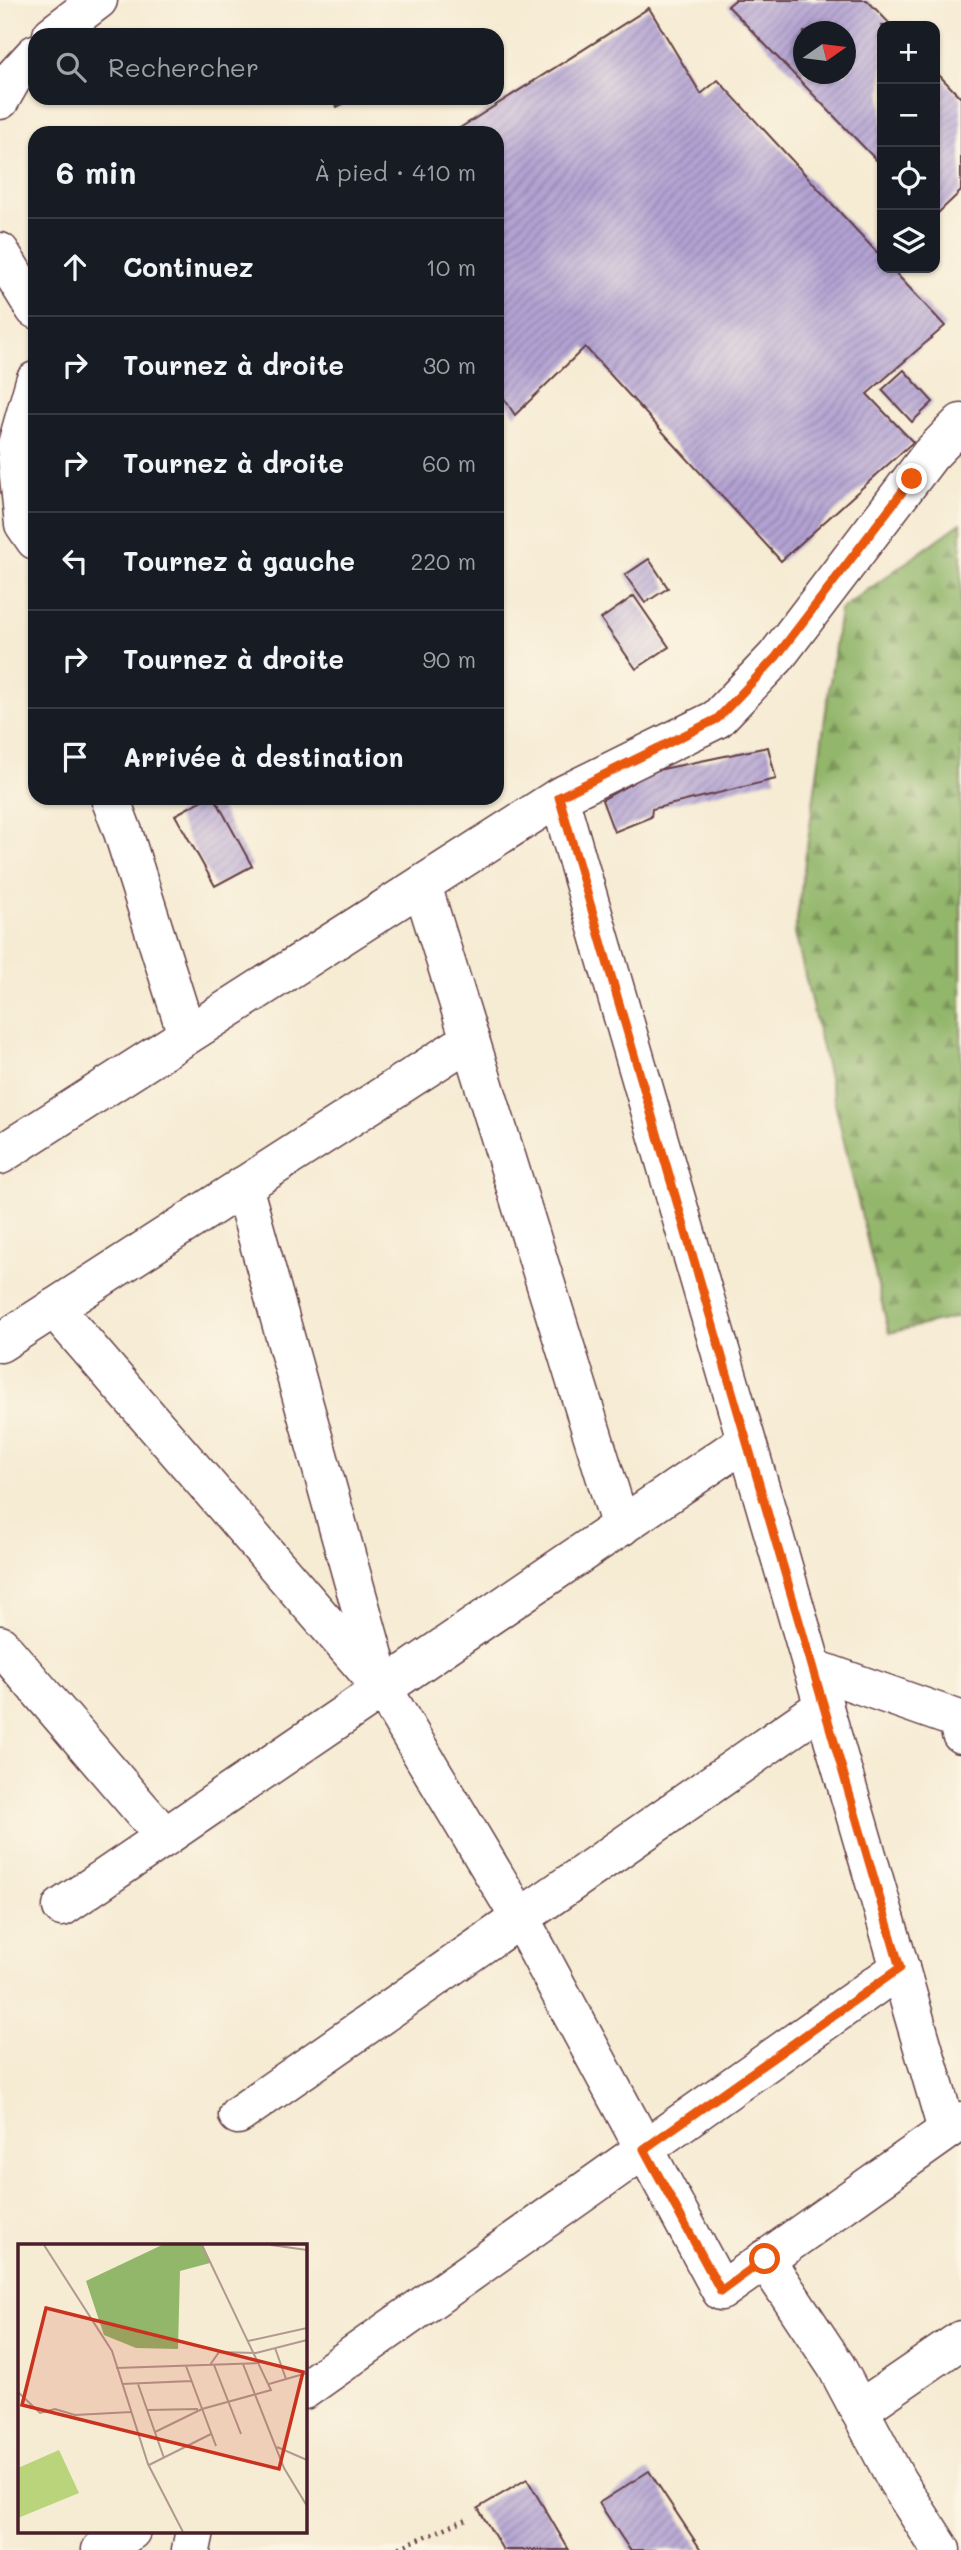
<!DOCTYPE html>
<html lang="fr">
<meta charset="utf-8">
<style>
:root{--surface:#171b24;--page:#20242c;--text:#f1f3f6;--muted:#9ea1a6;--line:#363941}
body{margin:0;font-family:Mali,sans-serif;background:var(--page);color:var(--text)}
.controls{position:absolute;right:21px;top:21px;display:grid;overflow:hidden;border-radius:14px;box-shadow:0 2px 5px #0004}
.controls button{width:63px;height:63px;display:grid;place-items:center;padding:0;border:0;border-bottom:2px solid var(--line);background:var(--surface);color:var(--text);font:35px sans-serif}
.compass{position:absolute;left:793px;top:21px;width:63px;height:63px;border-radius:50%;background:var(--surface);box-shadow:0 2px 5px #0004;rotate:76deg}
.stop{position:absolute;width:21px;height:21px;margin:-16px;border:5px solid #ea580c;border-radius:50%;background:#fff}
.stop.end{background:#ea580c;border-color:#fff;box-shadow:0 2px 7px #0008}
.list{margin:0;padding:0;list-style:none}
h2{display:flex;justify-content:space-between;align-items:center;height:91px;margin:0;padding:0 28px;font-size:30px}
h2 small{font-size:23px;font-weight:400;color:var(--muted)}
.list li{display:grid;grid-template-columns:46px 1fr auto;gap:21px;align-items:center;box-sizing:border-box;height:98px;padding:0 28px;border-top:2px solid var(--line)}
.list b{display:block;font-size:26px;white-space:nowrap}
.list em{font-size:23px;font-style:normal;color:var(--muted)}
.icon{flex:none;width:38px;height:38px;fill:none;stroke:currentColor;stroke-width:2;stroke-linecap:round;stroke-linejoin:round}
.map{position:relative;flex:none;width:961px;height:2550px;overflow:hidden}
.search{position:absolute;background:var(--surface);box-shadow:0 2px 5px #0004;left:28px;top:28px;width:476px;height:77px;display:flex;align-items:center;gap:18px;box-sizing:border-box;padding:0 24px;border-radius:21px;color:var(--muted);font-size:26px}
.panel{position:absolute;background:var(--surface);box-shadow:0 2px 5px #0004;left:28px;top:126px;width:476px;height:679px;border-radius:21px}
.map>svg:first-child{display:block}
.forest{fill:url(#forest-firs);stroke:#6e6a4a;stroke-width:2}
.building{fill:url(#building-hatch);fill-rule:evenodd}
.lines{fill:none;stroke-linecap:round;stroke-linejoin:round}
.street-casing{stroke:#643e44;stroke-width:41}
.path{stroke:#643e44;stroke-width:4.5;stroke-dasharray:2 5;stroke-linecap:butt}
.street{stroke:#fff;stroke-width:38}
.route{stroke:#ea580c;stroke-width:9}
.inset-road{fill:none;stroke:#b19990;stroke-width:2}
.view{fill:#c8321e;fill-opacity:0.15;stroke:#c8321e;stroke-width:3.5}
.inset-edge{fill:none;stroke:#4a1f2b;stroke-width:3.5}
</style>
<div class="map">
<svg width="961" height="2550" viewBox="0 0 961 2550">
<defs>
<pattern id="forest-firs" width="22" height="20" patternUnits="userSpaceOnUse" patternTransform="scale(1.75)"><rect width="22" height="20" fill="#92b66a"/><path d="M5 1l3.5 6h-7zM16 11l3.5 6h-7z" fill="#799357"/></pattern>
<pattern id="building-hatch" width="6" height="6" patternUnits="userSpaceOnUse" patternTransform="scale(1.75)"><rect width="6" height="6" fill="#b2a2d3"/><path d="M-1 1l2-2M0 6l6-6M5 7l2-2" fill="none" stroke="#9383ab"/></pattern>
</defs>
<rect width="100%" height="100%" fill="#fcf5e5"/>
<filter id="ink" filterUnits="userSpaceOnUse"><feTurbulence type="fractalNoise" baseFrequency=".0143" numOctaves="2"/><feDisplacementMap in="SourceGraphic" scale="14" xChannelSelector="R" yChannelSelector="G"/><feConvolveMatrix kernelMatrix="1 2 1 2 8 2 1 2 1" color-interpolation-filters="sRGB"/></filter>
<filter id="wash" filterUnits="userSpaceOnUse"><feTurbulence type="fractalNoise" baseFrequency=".00686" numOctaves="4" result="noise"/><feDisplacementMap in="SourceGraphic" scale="28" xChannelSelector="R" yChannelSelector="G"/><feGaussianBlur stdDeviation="1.57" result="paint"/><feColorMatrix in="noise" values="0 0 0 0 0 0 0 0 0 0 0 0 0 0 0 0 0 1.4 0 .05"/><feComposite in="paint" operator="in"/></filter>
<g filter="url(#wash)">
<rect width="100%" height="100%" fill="#f6ebd3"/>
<!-- forest -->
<path class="forest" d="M 961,523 L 961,1316 L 889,1333 L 795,933 L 840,610 Z"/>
<g id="blocks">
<!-- building -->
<g class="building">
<path d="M 735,0 L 867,0 L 892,26 L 882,26 L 882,166 L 728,6 ZM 804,32 L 846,32 L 846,74 L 804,74 Z"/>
<path d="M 649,8 L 701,94 L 718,80 L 882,258 L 882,268 L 891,268 L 945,326 L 867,394 L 913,442 L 781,561 L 585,347 L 515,415 L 497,388 L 497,133 L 452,133 Z"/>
<path d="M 935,71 L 961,98 L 961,191 L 935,216 Z"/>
<path d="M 331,98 L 354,98 L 337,107 Z"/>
<path d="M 904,370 L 933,402 L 912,422 L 882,390 Z"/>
<path d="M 649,559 L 668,588 L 645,603 L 625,575 Z"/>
<path d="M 634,596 L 669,647 L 636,669 L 601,619 Z"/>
<path d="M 768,747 L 776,779 L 652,809 L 651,817 L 614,832 L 602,800 L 653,771 Z"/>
<path d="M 206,798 L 215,798 L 252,866 L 215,886 L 175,815 Z"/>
<path d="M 649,2471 L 701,2550 L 630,2550 L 599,2503 Z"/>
<path d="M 527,2479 L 569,2550 L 503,2550 L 478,2508 Z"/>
</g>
</g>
</g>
<g filter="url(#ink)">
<use href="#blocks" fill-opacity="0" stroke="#643e44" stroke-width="2"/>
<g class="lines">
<defs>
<g id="street">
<path d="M 52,35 L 98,0"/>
<path d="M 0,100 L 12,79 L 35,54"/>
<path d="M 0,252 L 35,309"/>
<path d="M 35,381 L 16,448 L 24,524 L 35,540"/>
<path d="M 559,797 L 947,2130"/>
<path d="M 110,798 L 123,832 L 187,1035"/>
<path d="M 422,885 L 621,1527"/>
<path d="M 0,1155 L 559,797 L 717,719 L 776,657 L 930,455 L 961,423"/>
<path d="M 243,1186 L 380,1677"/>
<path d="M 54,1308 L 383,1689 L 520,1918 L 721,2291 L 961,2121"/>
<path d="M 0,1343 L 470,1040"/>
<path d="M 0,1645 L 165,1837"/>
<path d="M 812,1668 L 957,1719 L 961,1734"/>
<path d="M 62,1907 L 746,1441"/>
<path d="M 238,2115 L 824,1706"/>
<path d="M 765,2259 L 836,2366 L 897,2481 L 941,2550"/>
<path d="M 304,2390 L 900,1968"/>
<path d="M 859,2410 L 961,2340"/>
<path d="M 101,2550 L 131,2531"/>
<path d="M 191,2550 L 195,2531"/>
</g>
</defs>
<!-- street casing -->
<use href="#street" class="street-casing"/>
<!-- path -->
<path class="path" d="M 393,2550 L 467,2519"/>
<!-- street -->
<use href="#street" class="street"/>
</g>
</g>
<g class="lines" filter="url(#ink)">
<!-- route -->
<path class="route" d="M 765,2259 L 721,2291 L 644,2149 L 900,1968 L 559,797 L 717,719 L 776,657 L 912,479"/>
</g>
<!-- overview -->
<g transform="translate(18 2244)">
<rect width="289" height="289" fill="#f6ebd3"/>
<path d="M 41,206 L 61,249 L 0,274 L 0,224 Z" fill="#b9d47a"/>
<path d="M 144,1 L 184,1 L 192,19 L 162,27 L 160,105 L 118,104 L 86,91 L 68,37 Z" fill="#92b66a"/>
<path class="inset-road" d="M 26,1 L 94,107 L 130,220 L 165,288M 253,1 L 289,6M 230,97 L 289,84M 257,104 L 268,135M 225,120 L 266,224 L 289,262M 192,121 L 201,108 L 238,109 L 289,96M 196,121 L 223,190M 168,122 L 198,202M 98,124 L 242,119M 104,140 L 173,137M 120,140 L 146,214M 251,140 L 289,129M 0,148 L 22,169 L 37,165 L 57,171 L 113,168M 129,166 L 180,165M 137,188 L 184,165 L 253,146 L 184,1M 259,203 L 289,216M 131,221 L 193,190"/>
<path class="view" d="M 28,64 L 285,128 L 261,225 L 4,161 Z"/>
<rect width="289" height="289" class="inset-edge"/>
</g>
</svg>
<div class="controls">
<button>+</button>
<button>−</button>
<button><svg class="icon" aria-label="locate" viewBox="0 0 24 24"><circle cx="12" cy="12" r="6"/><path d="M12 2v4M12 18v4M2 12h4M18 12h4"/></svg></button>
<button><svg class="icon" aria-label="layers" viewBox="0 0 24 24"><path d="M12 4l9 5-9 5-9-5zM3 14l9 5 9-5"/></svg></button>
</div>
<svg class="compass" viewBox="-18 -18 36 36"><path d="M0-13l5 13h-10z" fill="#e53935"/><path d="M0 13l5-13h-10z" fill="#9ea1a6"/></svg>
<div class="stop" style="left:765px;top:2259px"></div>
<div class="stop end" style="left:912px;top:479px"></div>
<div class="search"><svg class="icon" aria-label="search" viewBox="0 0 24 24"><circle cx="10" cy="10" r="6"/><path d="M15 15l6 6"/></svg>Rechercher</div>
<section class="panel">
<h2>6 min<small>À pied · 410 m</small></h2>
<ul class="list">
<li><svg class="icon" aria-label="ahead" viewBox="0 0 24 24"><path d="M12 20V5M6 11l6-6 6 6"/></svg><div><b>Continuez</b></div><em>10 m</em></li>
<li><svg class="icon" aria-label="right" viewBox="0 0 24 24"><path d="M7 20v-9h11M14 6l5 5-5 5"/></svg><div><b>Tournez à droite</b></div><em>30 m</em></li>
<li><svg class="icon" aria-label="right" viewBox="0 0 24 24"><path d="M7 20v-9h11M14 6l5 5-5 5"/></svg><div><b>Tournez à droite</b></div><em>60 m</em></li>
<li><svg class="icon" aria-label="left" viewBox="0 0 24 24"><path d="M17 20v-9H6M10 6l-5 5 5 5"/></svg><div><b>Tournez à gauche</b></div><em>220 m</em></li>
<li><svg class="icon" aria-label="right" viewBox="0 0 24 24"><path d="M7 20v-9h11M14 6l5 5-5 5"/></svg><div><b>Tournez à droite</b></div><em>90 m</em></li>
<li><svg class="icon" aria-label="arrive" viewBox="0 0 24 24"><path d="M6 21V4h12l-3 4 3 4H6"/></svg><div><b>Arrivée à destination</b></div></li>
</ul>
</section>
</div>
